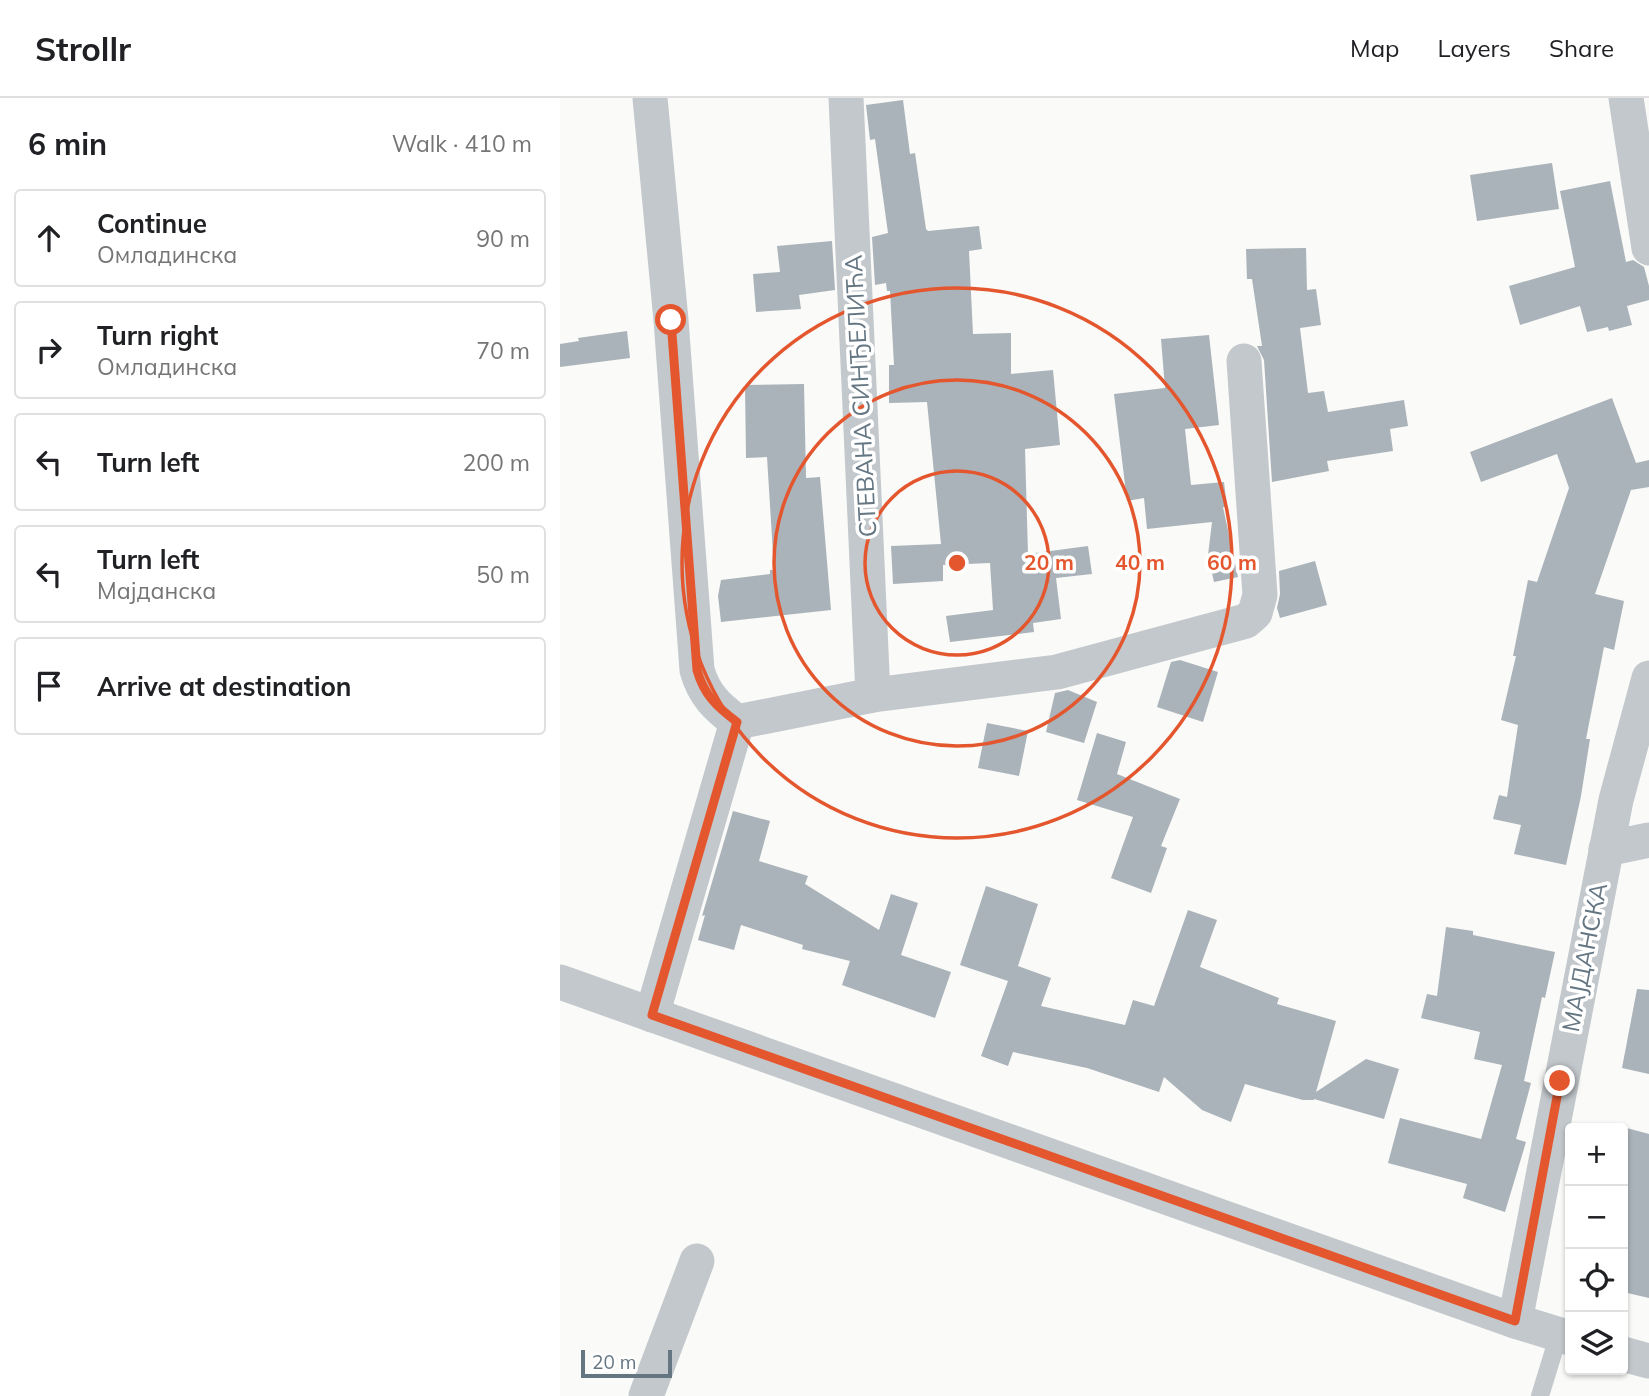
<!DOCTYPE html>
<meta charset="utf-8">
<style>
:root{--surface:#fff;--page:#f2f2f2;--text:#202124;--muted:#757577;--line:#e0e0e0}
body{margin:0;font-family:Mulish,sans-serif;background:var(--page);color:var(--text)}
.controls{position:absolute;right:21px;bottom:21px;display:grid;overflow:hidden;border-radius:7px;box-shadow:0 2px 5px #0004}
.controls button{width:63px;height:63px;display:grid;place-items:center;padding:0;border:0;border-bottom:2px solid var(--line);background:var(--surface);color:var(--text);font:35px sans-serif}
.scale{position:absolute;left:21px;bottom:18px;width:91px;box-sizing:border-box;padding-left:7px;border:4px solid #657683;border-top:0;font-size:19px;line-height:24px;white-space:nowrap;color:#657683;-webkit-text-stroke:5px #fff;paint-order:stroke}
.stop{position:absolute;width:21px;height:21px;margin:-16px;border:5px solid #e4572e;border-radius:50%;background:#fff}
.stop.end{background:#e4572e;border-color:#fff;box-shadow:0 2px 7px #0008}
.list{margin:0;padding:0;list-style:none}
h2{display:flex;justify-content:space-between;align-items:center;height:91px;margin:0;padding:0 28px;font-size:30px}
h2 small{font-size:23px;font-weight:400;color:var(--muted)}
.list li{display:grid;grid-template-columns:46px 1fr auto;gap:21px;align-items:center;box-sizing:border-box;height:98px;margin:0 14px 14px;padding:0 14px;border:2px solid var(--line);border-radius:7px}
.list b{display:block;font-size:26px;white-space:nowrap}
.list p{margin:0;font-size:23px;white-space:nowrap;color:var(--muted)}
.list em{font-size:23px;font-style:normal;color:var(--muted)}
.icon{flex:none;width:38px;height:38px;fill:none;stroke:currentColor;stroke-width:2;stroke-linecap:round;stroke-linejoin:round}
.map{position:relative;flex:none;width:1089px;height:1298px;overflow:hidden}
header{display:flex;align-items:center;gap:42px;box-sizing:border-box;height:98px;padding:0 35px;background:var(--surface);border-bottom:2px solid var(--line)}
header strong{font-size:33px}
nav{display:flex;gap:38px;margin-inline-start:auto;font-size:24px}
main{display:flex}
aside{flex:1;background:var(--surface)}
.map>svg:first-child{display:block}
.building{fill:#aab3b9}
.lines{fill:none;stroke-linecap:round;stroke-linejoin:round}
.lane{stroke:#c3c8cc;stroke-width:18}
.street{stroke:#c3c8cc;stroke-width:35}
.route{stroke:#e4572e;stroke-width:9}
.ring{fill:none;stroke:#e4572e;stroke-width:3.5}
.labels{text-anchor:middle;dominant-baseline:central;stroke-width:7;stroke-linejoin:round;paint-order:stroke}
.street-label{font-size:24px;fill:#657683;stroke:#fff}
.centre{fill:#e4572e;stroke:#fff;stroke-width:3.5}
.ring-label{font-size:21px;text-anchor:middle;font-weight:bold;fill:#e4572e;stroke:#fff;stroke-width:7;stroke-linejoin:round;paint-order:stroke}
</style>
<header>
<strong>Strollr</strong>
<nav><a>Map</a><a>Layers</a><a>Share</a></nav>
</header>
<main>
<aside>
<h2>6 min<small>Walk · 410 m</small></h2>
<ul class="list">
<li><svg class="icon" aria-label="ahead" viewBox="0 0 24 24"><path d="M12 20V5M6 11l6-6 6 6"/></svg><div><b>Continue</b><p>Омладинска</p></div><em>90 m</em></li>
<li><svg class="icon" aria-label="right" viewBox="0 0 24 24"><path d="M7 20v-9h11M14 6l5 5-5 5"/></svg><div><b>Turn right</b><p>Омладинска</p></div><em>70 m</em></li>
<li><svg class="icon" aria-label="left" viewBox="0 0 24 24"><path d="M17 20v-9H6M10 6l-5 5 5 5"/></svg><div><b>Turn left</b></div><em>200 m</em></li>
<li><svg class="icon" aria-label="left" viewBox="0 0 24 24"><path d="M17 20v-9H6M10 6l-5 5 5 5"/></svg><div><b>Turn left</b><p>Мајданска</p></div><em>50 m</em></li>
<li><svg class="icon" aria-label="arrive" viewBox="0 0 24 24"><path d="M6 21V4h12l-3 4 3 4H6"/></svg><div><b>Arrive at destination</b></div></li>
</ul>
</aside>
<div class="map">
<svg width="1089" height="1298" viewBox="0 0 1089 1298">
<rect width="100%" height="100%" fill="#fafaf8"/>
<!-- building -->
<g class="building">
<path d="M 343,2 L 350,56 L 355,55 L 366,131 L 368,133 L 419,128 L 422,151 L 409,153 L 413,236 L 451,235 L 451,276 L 493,272 L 500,347 L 465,351 L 468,456 L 528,448 L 532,476 L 496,480 L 501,521 L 473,525 L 474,534 L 390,544 L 386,518 L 433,512 L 430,465 L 383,467 L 383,483 L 333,486 L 331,448 L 381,446 L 367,304 L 329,305 L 329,267 L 334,267 L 330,193 L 327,193 L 326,185 L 315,187 L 312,139 L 328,135 L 315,41 L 310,42 L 306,7 Z"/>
<path d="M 992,65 L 999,111 L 917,123 L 910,77 Z"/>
<path d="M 1050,83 L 1066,164 L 1073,162 L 1084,169 L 1089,188 L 1089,202 L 1067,208 L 1072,227 L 1049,233 L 1048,229 L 1027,234 L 1020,208 L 960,227 L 949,188 L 1015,169 L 1000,93 Z"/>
<path d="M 272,143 L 275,192 L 239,197 L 241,211 L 196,214 L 193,176 L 220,174 L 217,148 Z"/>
<path d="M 746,150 L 747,192 L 756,191 L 761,227 L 740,230 L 748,295 L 764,293 L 768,314 L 844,302 L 848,328 L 830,331 L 833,353 L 767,363 L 769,373 L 712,384 L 704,262 L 697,248 L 702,248 L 692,181 L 687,181 L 686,151 Z"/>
<path d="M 67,233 L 70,260 L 0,269 L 0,246 L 19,243 L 18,240 Z"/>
<path d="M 649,237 L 659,327 L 625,331 L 631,387 L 664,384 L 667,409 L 663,409 L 678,479 L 654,484 L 648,457 L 652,424 L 587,431 L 584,400 L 567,403 L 554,296 L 605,290 L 601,241 Z"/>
<path d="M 244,286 L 246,380 L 260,379 L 271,512 L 161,524 L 158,498 L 161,482 L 210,476 L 210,472 L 214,472 L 207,359 L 186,360 L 185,287 Z"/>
<path d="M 1052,300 L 1076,365 L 1089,362 L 1089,389 L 1071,392 L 1035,496 L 1064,503 L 1054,552 L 1044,549 L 1026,641 L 1030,641 L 1021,698 L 1006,767 L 954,756 L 961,727 L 933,721 L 939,697 L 947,699 L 958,627 L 941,622 L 956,558 L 953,558 L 968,482 L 977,484 L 1009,390 L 997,356 L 921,384 L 910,354 Z"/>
<path d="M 755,463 L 767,507 L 720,520 L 717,510 L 720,496 L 719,473 Z"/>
<path d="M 620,562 L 658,574 L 643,624 L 597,609 L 611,564 Z"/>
<path d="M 508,592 L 537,604 L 524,645 L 486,634 L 495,595 Z"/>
<path d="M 427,625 L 468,633 L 459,678 L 418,670 Z"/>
<path d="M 537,635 L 566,644 L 557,676 L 620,701 L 601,748 L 607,750 L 591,795 L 551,780 L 573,719 L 517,702 Z"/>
<path d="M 173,713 L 210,723 L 199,763 L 248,778 L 245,786 L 319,832 L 331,796 L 358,805 L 341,857 L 391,874 L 375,920 L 282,887 L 290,863 L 242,851 L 243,847 L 181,827 L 174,852 L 138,842 L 145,817 L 142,818 Z"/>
<path d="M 426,788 L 478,806 L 458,868 L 491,880 L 481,908 L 565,927 L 573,902 L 594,908 L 628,812 L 657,822 L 640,869 L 719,900 L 717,906 L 776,923 L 756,994 L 806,961 L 839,971 L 824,1021 L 754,1001 L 754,1002 L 743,1002 L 685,986 L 671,1024 L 642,1012 L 604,979 L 599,994 L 527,970 L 453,954 L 448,968 L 421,958 L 448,883 L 400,867 Z"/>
<path d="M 886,829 L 913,833 L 913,837 L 995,854 L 985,900 L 982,899 L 964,983 L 971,985 L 956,1041 L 966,1044 L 945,1114 L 903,1100 L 907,1086 L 828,1065 L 840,1020 L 921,1041 L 942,967 L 914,961 L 920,934 L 861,920 L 867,896 L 877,898 Z"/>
<path d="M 1077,891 L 1089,892 L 1089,976 L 1062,970 Z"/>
<path d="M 1063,1029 L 1089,1036 L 1089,1200 L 1063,1194 Z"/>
</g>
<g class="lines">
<!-- lane -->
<path class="lane" d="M 980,1298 L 999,1236"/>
<!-- street -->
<g class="street">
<path d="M 90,0 L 111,222 L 137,572 C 144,597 157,609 177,624"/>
<path d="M 286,0 L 313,597"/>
<path d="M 1066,0 L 1089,150"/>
<path d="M 177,624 L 313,597 L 497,574 L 686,523 L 695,515 L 700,497 L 684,263"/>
<path d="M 1046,751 L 1089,742"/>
<path d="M 0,884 L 955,1223 L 1010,1240"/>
<path d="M 92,917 L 177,624"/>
<path d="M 955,1223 L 1056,702 L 1089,580"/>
<path d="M 1063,1256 L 1089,1263"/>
<path d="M 86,1298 L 137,1163"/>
</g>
</g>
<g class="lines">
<!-- route -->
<path class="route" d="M 111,222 L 137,572 C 144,597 157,609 177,624 L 92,917 L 955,1223 L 1000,983"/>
</g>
<!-- distance rings -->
<g class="ring">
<circle cx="397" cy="465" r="92"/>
<circle cx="397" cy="465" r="183"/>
<circle cx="397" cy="465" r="275"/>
</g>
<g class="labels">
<!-- street labels -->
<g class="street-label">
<text transform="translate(300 298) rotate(-93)">СТЕВАНА СИНЂЕЛИЋА</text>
<text transform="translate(1024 859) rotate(-79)">МАЈДАНСКА</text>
</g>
</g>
<circle cx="397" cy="465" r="10" class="centre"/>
<g class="ring-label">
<text x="489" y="472">20 m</text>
<text x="580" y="472">40 m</text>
<text x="672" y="472">60 m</text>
</g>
</svg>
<div class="controls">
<button>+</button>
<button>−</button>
<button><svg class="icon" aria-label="locate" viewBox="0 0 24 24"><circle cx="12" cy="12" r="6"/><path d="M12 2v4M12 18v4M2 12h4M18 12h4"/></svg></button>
<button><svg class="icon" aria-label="layers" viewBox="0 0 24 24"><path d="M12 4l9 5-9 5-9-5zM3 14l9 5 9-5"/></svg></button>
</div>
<div class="scale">20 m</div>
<div class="stop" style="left:111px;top:222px"></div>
<div class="stop end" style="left:1000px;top:983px"></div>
</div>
</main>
